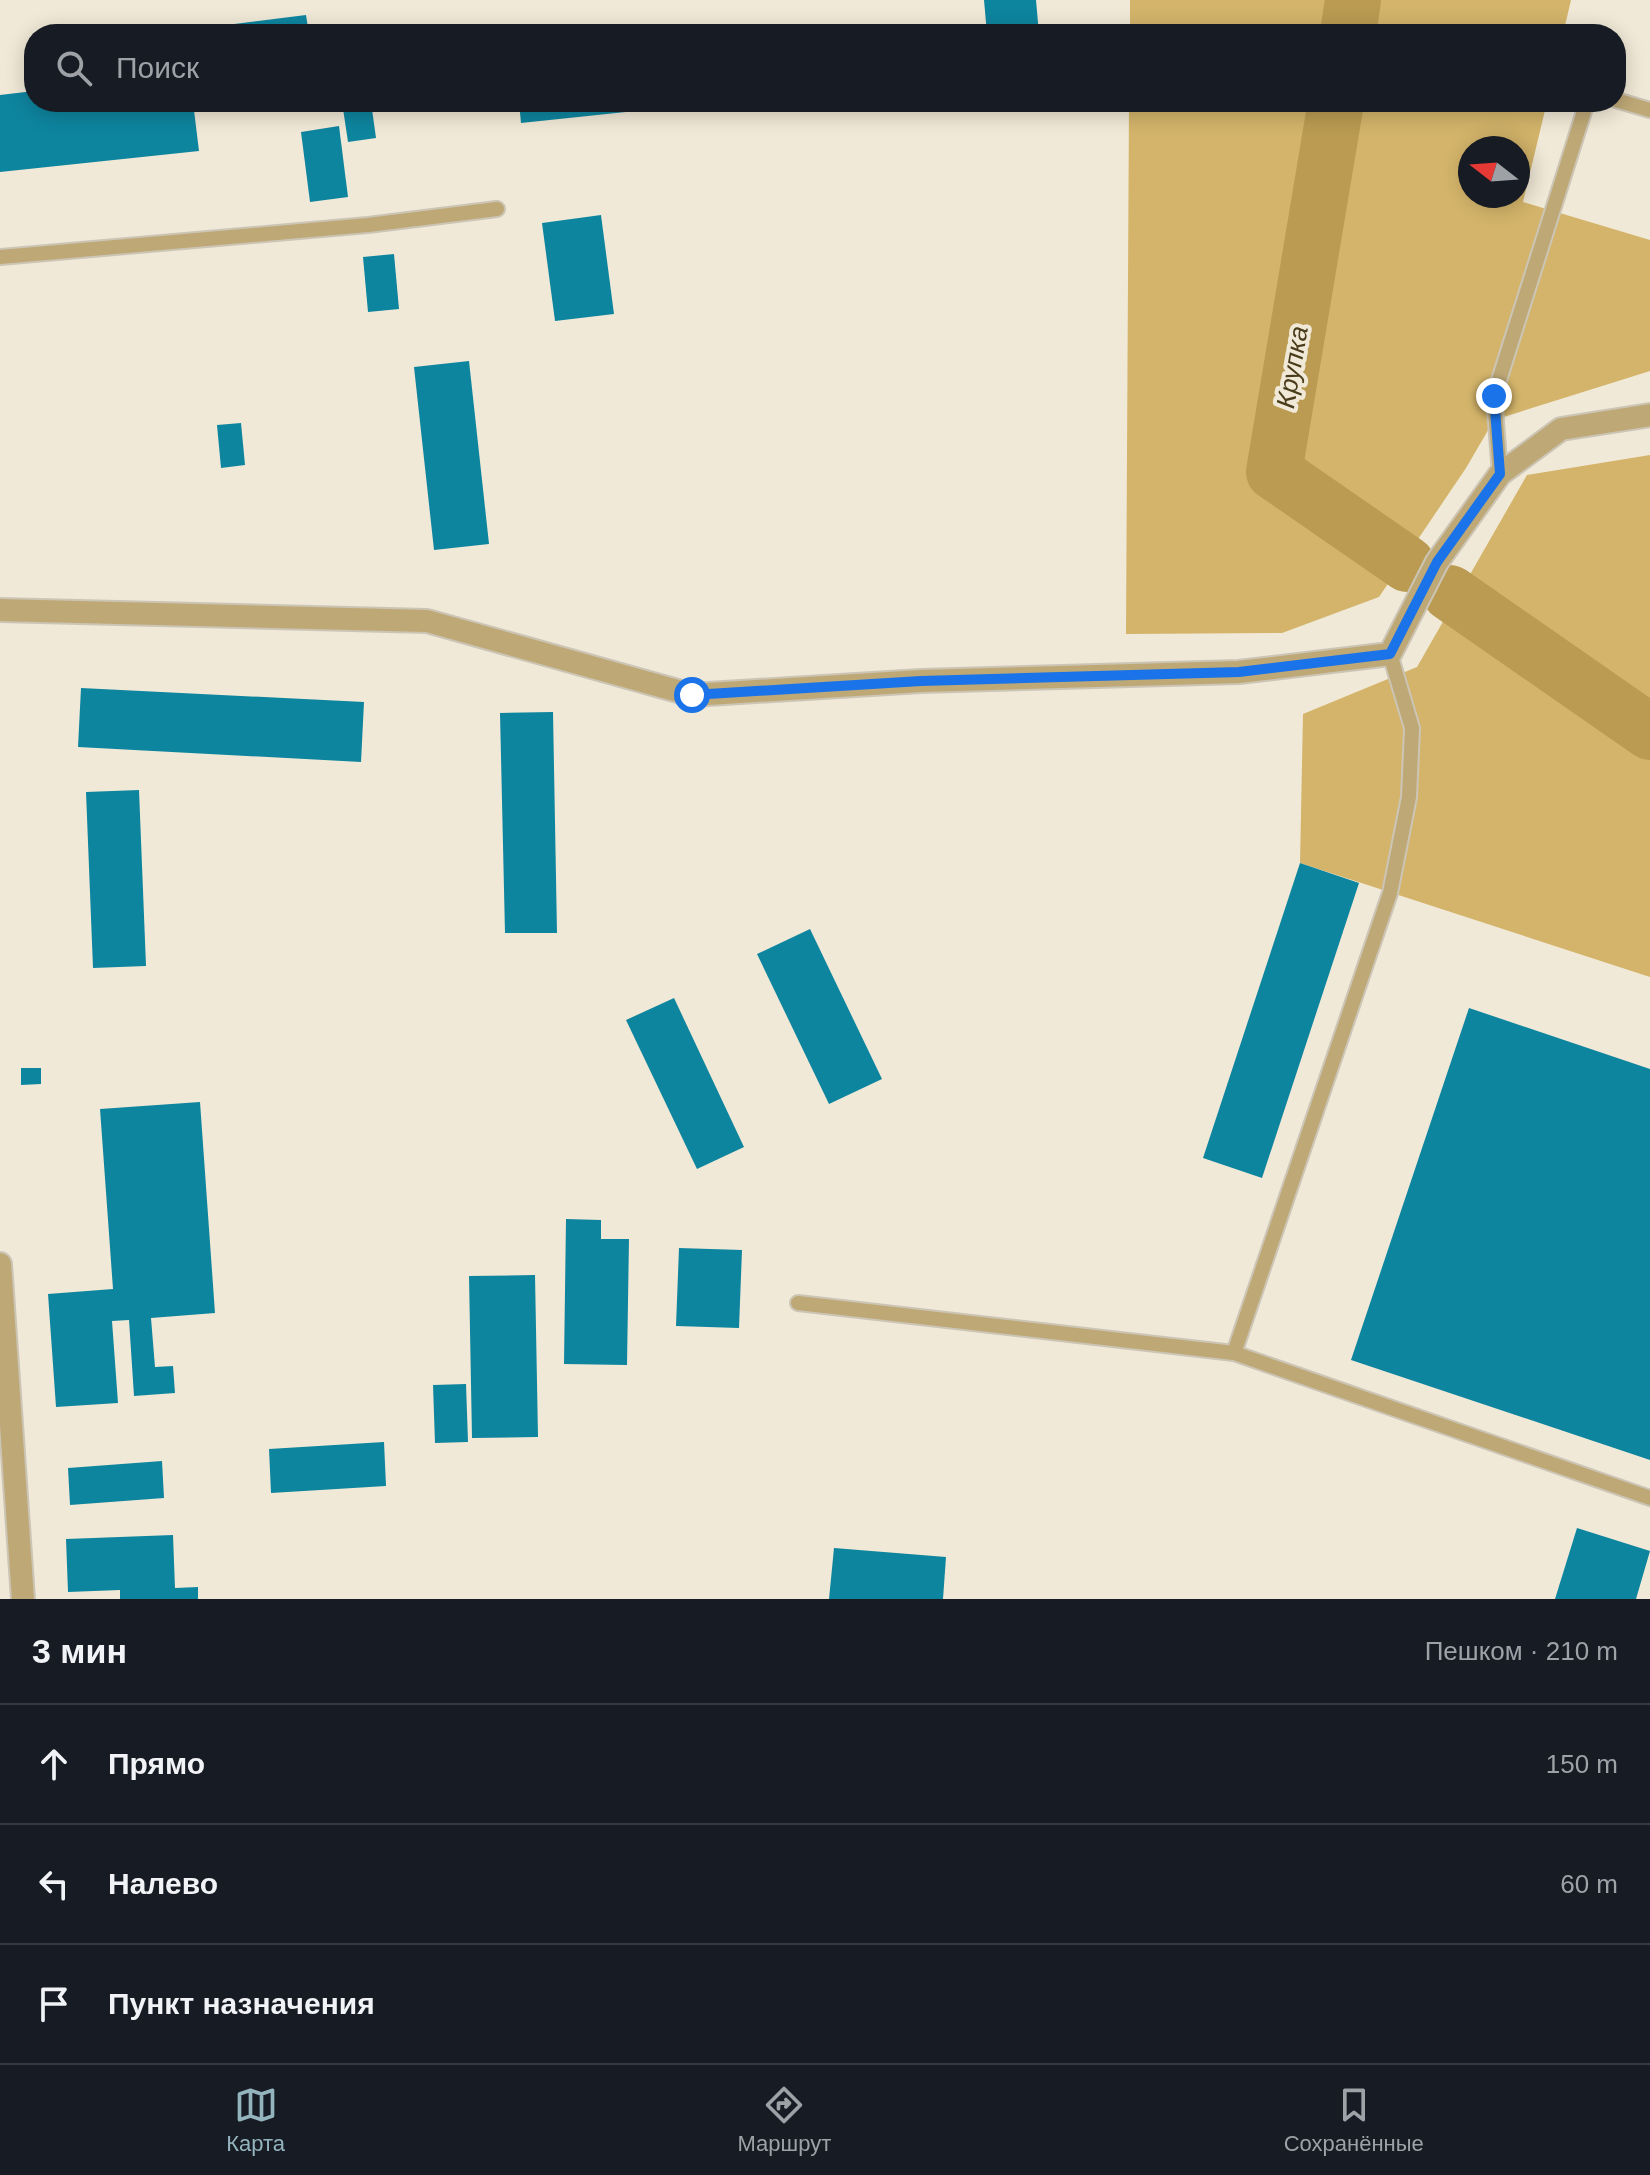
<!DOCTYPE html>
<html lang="ru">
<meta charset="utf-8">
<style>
:root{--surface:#171b24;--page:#242831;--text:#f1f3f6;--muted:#9ea1a6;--line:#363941;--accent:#94b4bd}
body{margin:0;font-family:Helvetica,sans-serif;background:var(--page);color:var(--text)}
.compass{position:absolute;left:1458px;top:136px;width:72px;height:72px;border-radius:50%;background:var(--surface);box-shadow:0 4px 20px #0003;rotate:287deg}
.stop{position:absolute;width:24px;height:24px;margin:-18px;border:6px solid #1a73e8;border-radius:50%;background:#fff}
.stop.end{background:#1a73e8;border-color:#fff;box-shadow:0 2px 8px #0008}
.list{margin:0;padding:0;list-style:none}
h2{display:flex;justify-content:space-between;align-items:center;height:104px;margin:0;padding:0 32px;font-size:34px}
h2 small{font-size:26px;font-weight:400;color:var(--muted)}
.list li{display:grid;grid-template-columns:52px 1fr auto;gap:24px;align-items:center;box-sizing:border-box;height:120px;padding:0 32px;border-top:2px solid var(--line)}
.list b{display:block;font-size:30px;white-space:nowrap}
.list em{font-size:26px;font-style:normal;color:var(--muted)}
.icon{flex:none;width:44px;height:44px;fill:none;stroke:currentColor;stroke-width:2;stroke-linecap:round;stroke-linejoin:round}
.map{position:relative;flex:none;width:1650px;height:1599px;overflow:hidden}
.search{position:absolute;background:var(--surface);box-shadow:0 4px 20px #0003;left:24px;right:24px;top:24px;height:88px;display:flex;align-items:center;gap:20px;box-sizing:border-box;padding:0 28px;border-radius:32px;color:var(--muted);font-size:30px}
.sheet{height:464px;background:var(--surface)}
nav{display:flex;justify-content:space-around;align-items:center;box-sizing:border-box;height:112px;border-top:2px solid var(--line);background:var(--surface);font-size:22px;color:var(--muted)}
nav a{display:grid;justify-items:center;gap:4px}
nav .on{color:var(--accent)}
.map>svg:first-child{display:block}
.forest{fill:#d3b46a;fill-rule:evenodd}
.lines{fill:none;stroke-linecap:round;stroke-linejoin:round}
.river{stroke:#ba9b51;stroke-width:56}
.building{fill:#0e859f}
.service-casing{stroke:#ccc5b5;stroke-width:18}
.minor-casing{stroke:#ccc5b5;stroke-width:26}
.tertiary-casing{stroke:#ccc5b5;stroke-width:26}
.service{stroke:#bea876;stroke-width:14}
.minor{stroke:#bea876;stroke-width:22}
.tertiary{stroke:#bea876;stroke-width:22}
.route{stroke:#1a73e8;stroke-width:10}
.labels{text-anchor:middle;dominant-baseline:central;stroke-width:8;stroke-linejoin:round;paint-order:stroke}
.water-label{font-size:26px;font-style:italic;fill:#493c1b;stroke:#f1e9d7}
</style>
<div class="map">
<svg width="1650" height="1599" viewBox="0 0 1650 1599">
<rect width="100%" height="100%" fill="#f1e9d7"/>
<!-- forest -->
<g class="forest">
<path d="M 1130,0 L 1571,0 L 1563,34 L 1130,34 Z"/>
<path d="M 1129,102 L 1547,102 L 1523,202 L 1650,240 L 1650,371 L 1494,420 L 1466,468 L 1379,597 L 1282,633 L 1126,634 ZM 1470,148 L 1518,148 L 1518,196 L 1470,196 Z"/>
<path d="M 1650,455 L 1650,977 L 1300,863 L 1303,714 L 1417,667 L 1527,475 Z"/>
</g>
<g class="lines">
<!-- river -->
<g class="river">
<path d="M 1348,34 L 1353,0"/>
<path d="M 1336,102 L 1274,472 L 1407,564"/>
<path d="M 1450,593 L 1650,732"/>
</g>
</g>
<!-- building -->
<g class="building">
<path d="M 984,0 L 1036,0 L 1039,34 L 987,34 Z"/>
<path d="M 306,15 L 309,34 L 188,34 L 187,30 Z"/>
<path d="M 34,91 L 34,102 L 193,102 L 199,151 L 0,172 L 0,95 Z"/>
<path d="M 342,102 L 371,102 L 376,138 L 348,142 Z"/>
<path d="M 519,102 L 702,102 L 702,104 L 521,123 Z"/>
<path d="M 339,126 L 348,197 L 310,202 L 301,132 Z"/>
<path d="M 601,215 L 614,314 L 555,321 L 542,223 Z"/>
<path d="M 394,254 L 399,309 L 368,312 L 363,257 Z"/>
<path d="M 469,361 L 489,544 L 434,550 L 414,367 Z"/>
<path d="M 241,423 L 245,465 L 221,468 L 217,425 Z"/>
<path d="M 81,688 L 364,702 L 361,762 L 78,747 Z"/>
<path d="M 553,712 L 557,933 L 505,933 L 500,713 Z"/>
<path d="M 139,790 L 146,966 L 93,968 L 86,792 Z"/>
<path d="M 1300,863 L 1359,883 L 1262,1178 L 1203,1158 Z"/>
<path d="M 810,929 L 882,1079 L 829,1104 L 757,954 Z"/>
<path d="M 674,998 L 744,1147 L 697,1169 L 626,1020 Z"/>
<path d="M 1469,1008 L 1650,1069 L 1650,1460 L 1351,1360 Z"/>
<path d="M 21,1068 L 41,1068 L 41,1084 L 21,1085 Z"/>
<path d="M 200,1102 L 215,1313 L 151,1318 L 155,1367 L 173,1366 L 175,1393 L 134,1396 L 129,1320 L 112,1321 L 118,1403 L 56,1407 L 48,1294 L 113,1289 L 100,1109 Z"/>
<path d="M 566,1219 L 601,1220 L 601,1239 L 629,1239 L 627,1365 L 564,1364 Z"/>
<path d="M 679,1248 L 742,1250 L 739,1328 L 676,1326 Z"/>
<path d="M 535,1275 L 538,1437 L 472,1438 L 469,1276 Z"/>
<path d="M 466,1384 L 468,1442 L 435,1443 L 433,1385 Z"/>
<path d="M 384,1442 L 386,1486 L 271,1493 L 269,1449 Z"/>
<path d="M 162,1461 L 164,1498 L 70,1505 L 68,1468 Z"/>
<path d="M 1577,1528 L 1650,1551 L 1636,1599 L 1555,1599 Z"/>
<path d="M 173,1535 L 175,1588 L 198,1587 L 198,1599 L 120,1599 L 120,1590 L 68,1592 L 66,1539 Z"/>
<path d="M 834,1548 L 946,1557 L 943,1599 L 829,1599 Z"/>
</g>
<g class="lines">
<defs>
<g id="service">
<path d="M 1616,100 L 1650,110"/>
<path d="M 0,257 L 368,225 L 497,209"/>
<path d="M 1500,474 L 1494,396 L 1587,102"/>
<path d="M 798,1303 L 1234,1353 L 1650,1498"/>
<path d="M 1234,1353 L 1390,893 L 1409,797 L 1412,728 L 1390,654"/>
</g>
<path id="minor" d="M 0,610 L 427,621 L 692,695 L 921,681 L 1239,672 L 1390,654 L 1437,562 L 1500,474 L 1561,429 L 1650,415"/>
<path id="tertiary" d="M 0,1264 L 23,1599"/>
</defs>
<!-- service casing -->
<use href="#service" class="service-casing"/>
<!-- minor casing -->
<use href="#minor" class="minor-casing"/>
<!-- tertiary casing -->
<use href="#tertiary" class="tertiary-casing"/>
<!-- service -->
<use href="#service" class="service"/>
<!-- minor -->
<use href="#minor" class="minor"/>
<!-- tertiary -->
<use href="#tertiary" class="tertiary"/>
</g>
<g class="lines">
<!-- route -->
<path class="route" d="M 692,695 L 921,681 L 1239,672 L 1390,654 L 1437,562 L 1500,474 L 1494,396"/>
</g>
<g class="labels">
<!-- water labels -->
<g class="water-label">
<text transform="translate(1292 367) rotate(-80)">Крупка</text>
</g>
</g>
</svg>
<svg class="compass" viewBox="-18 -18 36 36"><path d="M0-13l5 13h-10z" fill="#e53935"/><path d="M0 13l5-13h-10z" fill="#9ea1a6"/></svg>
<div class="stop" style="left:692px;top:695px"></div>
<div class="stop end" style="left:1494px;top:396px"></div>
<div class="search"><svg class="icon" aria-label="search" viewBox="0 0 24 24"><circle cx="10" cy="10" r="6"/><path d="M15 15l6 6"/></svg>Поиск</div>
</div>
<section class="sheet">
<h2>3 мин<small>Пешком · 210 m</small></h2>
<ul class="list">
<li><svg class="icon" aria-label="ahead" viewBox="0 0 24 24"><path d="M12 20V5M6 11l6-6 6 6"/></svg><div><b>Прямо</b></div><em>150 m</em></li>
<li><svg class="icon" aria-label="left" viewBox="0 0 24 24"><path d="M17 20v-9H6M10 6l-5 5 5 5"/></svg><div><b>Налево</b></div><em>60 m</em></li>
<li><svg class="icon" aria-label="arrive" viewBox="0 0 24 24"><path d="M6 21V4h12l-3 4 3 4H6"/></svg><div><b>Пункт назначения</b></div></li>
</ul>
</section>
<nav>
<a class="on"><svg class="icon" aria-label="map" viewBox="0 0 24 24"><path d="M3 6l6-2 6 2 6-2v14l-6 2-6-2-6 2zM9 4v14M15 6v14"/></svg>Карта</a>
<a><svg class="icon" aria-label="directions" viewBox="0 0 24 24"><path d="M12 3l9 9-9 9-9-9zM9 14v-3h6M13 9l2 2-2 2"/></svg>Маршрут</a>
<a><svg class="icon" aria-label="saved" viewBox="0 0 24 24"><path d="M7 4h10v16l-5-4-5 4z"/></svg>Сохранённые</a>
</nav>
